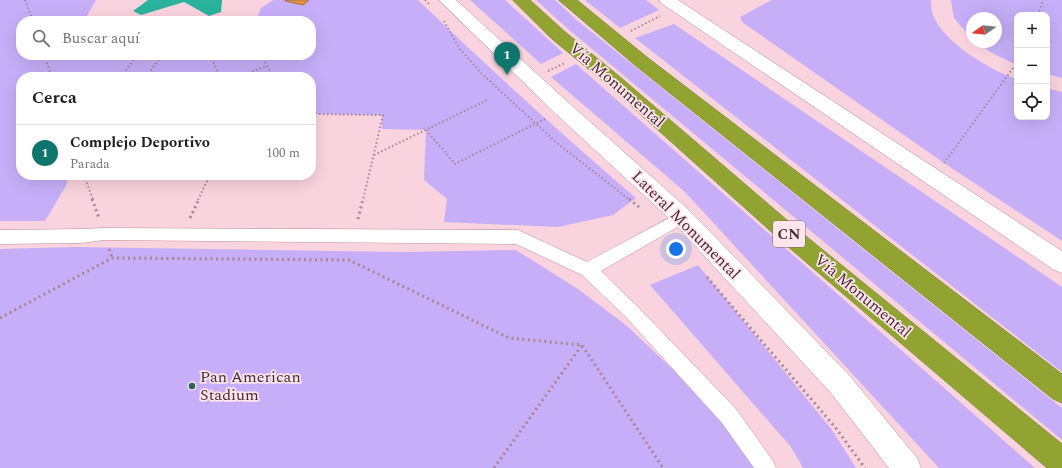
<!DOCTYPE html>
<html lang="es">
<meta charset="utf-8">
<style>
:root{--surface:#fff;--page:#f6f6f6;--text:#202124;--muted:#757577;--line:#e0e0e0;--accent:#0f766e}
body{margin:0;font-family:Spectral,serif;background:var(--page);color:var(--text)}
.controls{position:absolute;right:12px;top:12px;display:grid;overflow:hidden;border-radius:8px;box-shadow:0 4px 16px #0002}
.controls button{width:36px;height:36px;display:grid;place-items:center;padding:0;border:0;border-bottom:1px solid var(--line);background:var(--surface);color:var(--text);font:20px sans-serif}
.compass{position:absolute;left:966px;top:12px;width:36px;height:36px;border-radius:50%;background:var(--surface);box-shadow:0 4px 16px #0002;rotate:256deg}
.you{position:absolute;left:676px;top:249px;width:14px;height:14px;margin:-10px;border:3px solid #fff;border-radius:50%;background:#1a73e8;box-shadow:0 0 0 6px #1a73e833}
.badge{display:grid;place-items:center;width:26px;height:26px;border-radius:50%;background:var(--accent);color:#fff;font-size:13px;font-weight:700}
.pin{position:absolute;translate:-50% -33px;filter:drop-shadow(0 1px 2px #0008)}
.pin::after{content:'';position:absolute;top:21px;width:14px;height:12px;background:inherit;clip-path:polygon(0 0,100% 0,50% 100%)}
.list{margin:0;padding:0;list-style:none}
h2{display:flex;justify-content:space-between;align-items:center;height:52px;margin:0;padding:0 16px;font-size:17px}
h2 small{font-size:13px;font-weight:400;color:var(--muted)}
.list li{display:grid;grid-template-columns:26px 1fr auto;gap:12px;align-items:center;box-sizing:border-box;height:56px;padding:0 16px;border-top:1px solid var(--line)}
.list b{display:block;font-size:15px;white-space:nowrap}
.list p{margin:0;font-size:13px;white-space:nowrap;color:var(--muted)}
.list em{font-size:13px;font-style:normal;color:var(--muted)}
.icon{flex:none;width:22px;height:22px;fill:none;stroke:currentColor;stroke-width:2;stroke-linecap:round;stroke-linejoin:round}
.map{position:relative;flex:none;width:1062px;height:468px;overflow:hidden}
.search{position:absolute;background:var(--surface);box-shadow:0 4px 16px #0002;left:16px;top:16px;width:300px;height:44px;display:flex;align-items:center;gap:10px;box-sizing:border-box;padding:0 14px;border-radius:16px;color:var(--muted);font-size:15px}
.panel{position:absolute;background:var(--surface);box-shadow:0 4px 16px #0002;left:16px;top:72px;width:300px;height:108px;border-radius:16px}
.map>svg:first-child{display:block}
.green{fill:#c6aff8}
.water{fill:#2ab39c}
.building{fill:#ec8f3d;stroke:#9f7250}
.lines{fill:none;stroke-linecap:round;stroke-linejoin:round}
.street-casing{stroke:#c4899c;stroke-width:1}
.secondary-casing{stroke:#c4899c;stroke-width:1}
.highway-casing{stroke:#777b33;stroke-width:1}
.path-far1{stroke:#a78791;stroke-width:2;stroke-dasharray:1.5 2.5;stroke-linecap:butt}
.path{stroke:#a78791;stroke-width:3;stroke-dasharray:2 3.5;stroke-linecap:butt}
.street{fill:#fff;fill-rule:evenodd}
.secondary{fill:#fff;fill-rule:evenodd}
.highway{fill:#91a431;fill-rule:evenodd}
.poi-dot{fill:#22675a;stroke:#fee4eb;stroke-width:1.5}
.labels{text-anchor:middle;dominant-baseline:central;stroke-width:3.5;stroke-linejoin:round;paint-order:stroke}
.shield{fill:#fee4eb;stroke:#7e656c;stroke-width:1}
.shield-label{font-size:15px;font-weight:bold;fill:#472e36}
.street-label{font-size:16px;fill:#472e36;stroke:#fee4eb}
.poi-label{font-size:16px;fill:#472e36;stroke:#fee4eb;text-anchor:start}
</style>
<div class="map">
<svg width="1062" height="468" viewBox="0 0 1062 468">
<rect width="100%" height="100%" fill="#f9d3de"/>
<!-- green -->
<g class="green">
<path d="M 0,0 L 96,0 L 84,21 L 21,21 L 21,55 L 311,55 L 311,21 L 256,21 L 261,8 L 273,0 L 418,0 C 489,68 561,134 636,198 L 613,215 L 558,227 L 444,222 L 447,199 L 424,180 L 426,130 L 382,129 L 382,115 L 311,114 L 311,77 L 21,77 L 21,175 L 68,175 L 67,184 L 45,221 L 0,221 Z"/>
<path d="M 470,0 L 505,0 L 563,53 L 541,64 Z"/>
<path d="M 536,0 L 555,0 L 578,21 L 1062,408 L 1062,440 L 568,29 Z"/>
<path d="M 585,0 L 646,0 L 659,10 L 620,28 Z"/>
<path d="M 772,0 L 931,0 C 931,5 931,11 933,15 C 943,42 991,71 1017,79 L 1017,117 L 1047,117 L 1047,88 L 1062,92 L 1062,241 L 944,163 L 742,22 L 740,17 Z"/>
<path d="M 951,0 L 1062,0 L 1062,78 L 1047,74 L 1047,15 L 1017,15 L 1017,65 L 992,53 L 976,42 L 996,42 L 996,18 L 972,18 L 972,39 L 954,18 Z"/>
<path d="M 674,24 L 1062,287 L 1062,372 L 635,38 Z"/>
<path d="M 576,64 L 1035,468 L 939,468 L 685,192 L 551,77 Z"/>
<path d="M 75,247 L 402,252 L 516,250 L 578,289 L 627,326 L 721,415 L 758,468 L 0,468 L 0,249 Z"/>
<path d="M 698,265 L 832,430 L 856,468 L 803,468 L 791,447 L 650,285 Z"/>
</g>
<!-- water -->
<path class="water" d="M 148,0 L 222,0 L 221,12 L 209,16 L 184,2 L 141,15 L 133,11 Z"/>
<!-- building -->
<path class="building" d="M 285,0 L 309,0 L 303,5 L 285,1 Z"/>
<g class="lines">
<defs>
<path id="street" d="M 682,211 L 688,213 L 690,217 L 688,221 L 601,271 L 637,306 L 736,409 L 773,461 L 776,468 L 754,468 L 722,423 L 625,316 L 582,275 L 516,244 L 104,240 L 82,243 L 0,244 L 0,230 L 82,229 L 104,228 L 518,230 L 587,262 Z"/>
<g id="secondary">
<path d="M 439,0 L 456,0 L 570,104 L 690,211 L 849,375 L 917,458 L 921,468 L 889,468 L 831,393 L 674,223 L 556,114 Z"/>
<path d="M 659,0 L 678,0 L 1062,251 L 1062,273 L 1054,270 L 661,3 Z"/>
</g>
<g id="highway">
<path d="M 513,0 L 530,0 L 564,31 L 620,77 L 802,233 L 1062,444 L 1062,468 L 1047,468 L 786,245 L 608,85 L 552,39 Z"/>
<path d="M 559,0 L 577,0 L 648,58 L 1062,374 L 1062,403 L 1053,399 L 636,66 Z"/>
</g>
</defs>
<!-- street casing -->
<use href="#street" class="street-casing"/>
<!-- secondary casing -->
<use href="#secondary" class="secondary-casing"/>
<!-- highway casing -->
<use href="#highway" class="highway-casing"/>
<!-- path-far1 -->
<g class="path-far1">
<path d="M 25,0 L 33,21"/>
<path d="M 425,0 L 430,5"/>
<path d="M 1038,15 L 1043,0"/>
<path d="M 444,21 L 459,48 L 482,74 L 558,144 L 630,200"/>
<path d="M 631,31 L 660,16"/>
<path d="M 44,55 L 52,77"/>
<path d="M 210,55 L 220,77"/>
<path d="M 261,55 L 273,77"/>
<path d="M 45,58 L 52,55"/>
<path d="M 548,71 L 565,63"/>
<path d="M 121,77 L 137,55"/>
<path d="M 146,77 L 162,55"/>
<path d="M 237,77 L 267,66"/>
<path d="M 311,114 L 383,115 L 363,200"/>
<path d="M 426,130 L 455,164 L 547,118"/>
<path d="M 374,155 L 487,100"/>
<path d="M 944,163 L 1016,64"/>
<path d="M 84,175 L 93,200"/>
<path d="M 198,200 L 210,175"/>
</g>
<!-- path -->
<g class="path">
<path d="M 92,199 L 99,218"/>
<path d="M 629,199 L 639,207"/>
<path d="M 190,218 L 199,199"/>
<path d="M 358,219 L 363,199"/>
<path d="M 109,249 L 112,258"/>
<path d="M 707,277 L 835,427 L 865,468"/>
<path d="M 0,318 L 112,258 L 349,260 L 509,338 L 582,345 L 663,468"/>
<path d="M 494,468 L 582,345"/>
</g>
<!-- street -->
<use href="#street" class="street"/>
<!-- secondary -->
<use href="#secondary" class="secondary"/>
<!-- highway -->
<use href="#highway" class="highway"/>
</g>
<!-- markers -->
<circle class="poi-dot" cx="192" cy="386" r="4"/>
<g class="labels">
<!-- shield labels -->
<rect class="shield" x="773" y="221" width="32" height="26" rx="3"/>
<g class="shield-label">
<text x="789" y="234">CN</text>
</g>
<!-- street labels -->
<g class="street-label">
<text transform="translate(617 85) rotate(41)">Vía Monumental</text>
<text transform="translate(686 225) rotate(45)">Lateral Monumental</text>
<text transform="translate(863 296) rotate(40)">Vía Monumental</text>
</g>
<!-- poi labels -->
<g class="poi-label">
<text x="200" y="377">Pan American<tspan x="200" dy="18">Stadium</tspan></text>
</g>
</g>
</svg>
<div class="controls">
<button>+</button>
<button>−</button>
<button><svg class="icon" aria-label="locate" viewBox="0 0 24 24"><circle cx="12" cy="12" r="6"/><path d="M12 2v4M12 18v4M2 12h4M18 12h4"/></svg></button>
</div>
<svg class="compass" viewBox="-18 -18 36 36"><path d="M0-13l5 13h-10z" fill="#e53935"/><path d="M0 13l5-13h-10z" fill="#757577"/></svg>
<div class="you"></div>
<div class="pin badge" style="left:507px;top:75px">1</div>
<div class="search"><svg class="icon" aria-label="search" viewBox="0 0 24 24"><circle cx="10" cy="10" r="6"/><path d="M15 15l6 6"/></svg>Buscar aquí</div>
<section class="panel">
<h2>Cerca<small></small></h2>
<ul class="list">
<li><span class="badge">1</span><div><b>Complejo Deportivo</b><p>Parada</p></div><em>100 m</em></li>
</ul>
</section>
</div>
